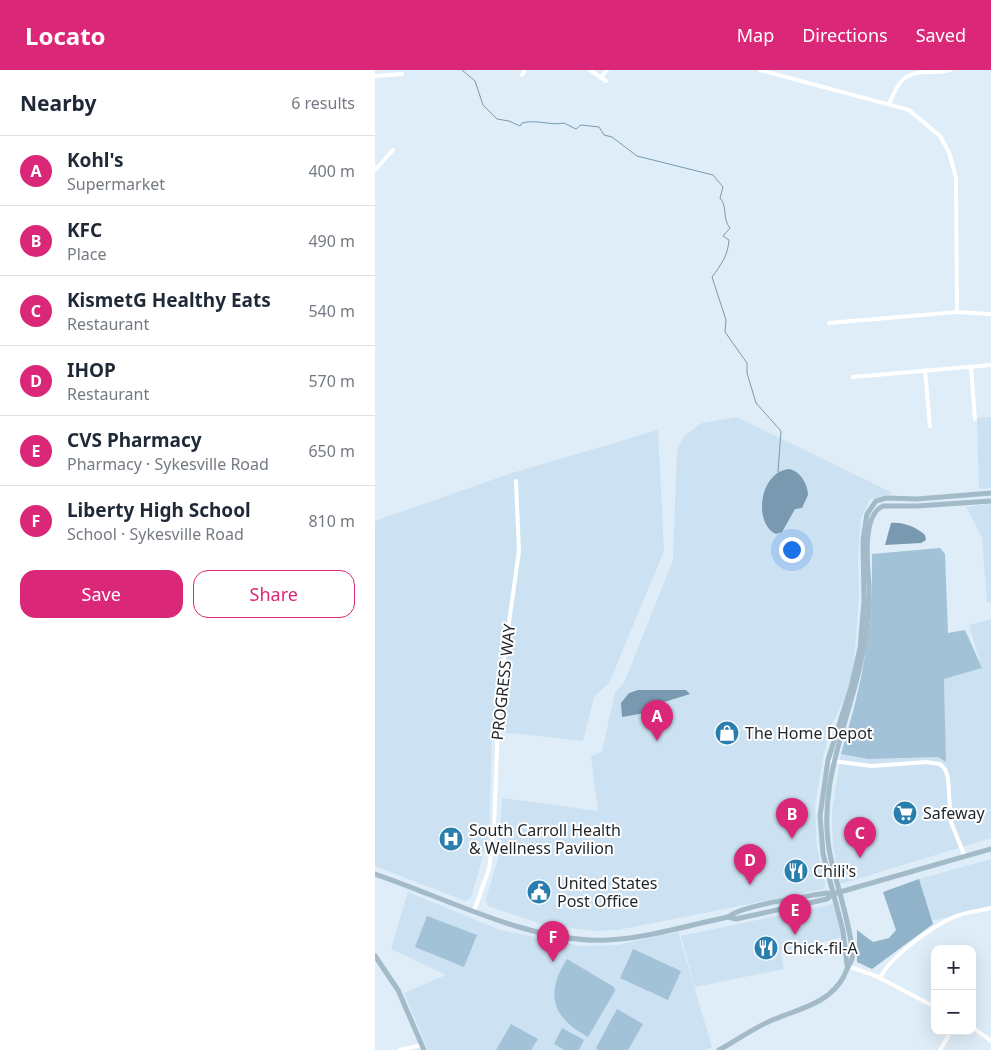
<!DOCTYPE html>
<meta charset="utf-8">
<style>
:root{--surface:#fff;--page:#f2f2f3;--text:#1f2937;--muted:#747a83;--line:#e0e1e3;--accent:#db2777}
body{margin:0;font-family:"Noto Sans",sans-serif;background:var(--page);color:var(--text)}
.controls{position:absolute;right:15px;bottom:15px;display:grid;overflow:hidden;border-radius:10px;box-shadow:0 5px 20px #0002}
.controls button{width:45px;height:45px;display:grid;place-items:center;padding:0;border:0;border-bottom:1px solid var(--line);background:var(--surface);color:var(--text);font:25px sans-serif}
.you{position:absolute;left:416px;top:479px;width:18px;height:18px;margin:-12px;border:4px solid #fff;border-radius:50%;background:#1a73e8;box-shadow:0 0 0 8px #1a73e833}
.badge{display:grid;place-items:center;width:32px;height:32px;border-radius:50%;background:var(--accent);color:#fff;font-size:16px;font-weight:700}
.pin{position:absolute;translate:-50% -41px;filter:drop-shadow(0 1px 2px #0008)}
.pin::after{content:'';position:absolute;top:26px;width:18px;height:15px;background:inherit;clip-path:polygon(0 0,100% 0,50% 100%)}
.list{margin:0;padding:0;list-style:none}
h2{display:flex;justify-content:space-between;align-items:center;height:65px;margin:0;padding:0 20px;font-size:21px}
h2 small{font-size:16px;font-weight:400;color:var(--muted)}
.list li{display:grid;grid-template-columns:32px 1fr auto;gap:15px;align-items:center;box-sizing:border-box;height:70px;padding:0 20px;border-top:1px solid var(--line)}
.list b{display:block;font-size:19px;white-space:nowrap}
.list p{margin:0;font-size:16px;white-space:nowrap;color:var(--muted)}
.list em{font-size:16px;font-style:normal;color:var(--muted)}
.actions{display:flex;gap:10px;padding:15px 20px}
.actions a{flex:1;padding:11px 0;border:1px solid var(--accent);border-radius:15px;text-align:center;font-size:18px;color:var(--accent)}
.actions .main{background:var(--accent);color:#fff}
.map{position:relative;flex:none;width:616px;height:980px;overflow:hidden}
header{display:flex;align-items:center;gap:30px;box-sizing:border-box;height:70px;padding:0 25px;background:var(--accent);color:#fff}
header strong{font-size:24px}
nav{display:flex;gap:28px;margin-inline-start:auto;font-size:18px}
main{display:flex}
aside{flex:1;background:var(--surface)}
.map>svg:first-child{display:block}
.built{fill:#cce2f2}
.green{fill:#a2c2d8}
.forest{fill:#91b3ca}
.water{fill:#7899b0}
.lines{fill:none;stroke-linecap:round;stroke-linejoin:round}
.stream{stroke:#7899b0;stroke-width:1}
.street{stroke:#fff;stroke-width:4}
.secondary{stroke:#a3bac8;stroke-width:5}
.labels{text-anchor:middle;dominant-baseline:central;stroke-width:4;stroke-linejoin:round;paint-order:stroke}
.street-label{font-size:16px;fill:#1f2529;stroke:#fff}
.poi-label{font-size:16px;fill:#1f2529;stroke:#fff;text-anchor:start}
</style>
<header>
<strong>Locato</strong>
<nav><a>Map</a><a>Directions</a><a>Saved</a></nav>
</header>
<main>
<aside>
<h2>Nearby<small>6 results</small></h2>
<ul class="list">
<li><span class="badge">A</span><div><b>Kohl's</b><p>Supermarket</p></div><em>400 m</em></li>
<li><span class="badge">B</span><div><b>KFC</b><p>Place</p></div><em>490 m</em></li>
<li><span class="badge">C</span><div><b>KismetG Healthy Eats</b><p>Restaurant</p></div><em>540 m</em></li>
<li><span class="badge">D</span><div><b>IHOP</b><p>Restaurant</p></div><em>570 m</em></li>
<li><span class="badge">E</span><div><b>CVS Pharmacy</b><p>Pharmacy · Sykesville Road</p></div><em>650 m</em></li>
<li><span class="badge">F</span><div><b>Liberty High School</b><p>School · Sykesville Road</p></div><em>810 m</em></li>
</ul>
<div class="actions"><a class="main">Save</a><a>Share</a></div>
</aside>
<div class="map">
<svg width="616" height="980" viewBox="0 0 616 980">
<rect width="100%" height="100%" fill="#deedf8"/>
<!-- built -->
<g class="built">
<path d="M 362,347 L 518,423 L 495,429 L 486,448 L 483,483 L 484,526 L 479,591 L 472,622 L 455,659 L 449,683 L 440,735 L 442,777 L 450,814 L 449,819 L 243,860 L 218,861 L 167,854 L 113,836 L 111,829 L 124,785 L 127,728 L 223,741 L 216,686 L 227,682 L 240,622 L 249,613 L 298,490 L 302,379 L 310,365 L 327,353 Z"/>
<path d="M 616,347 L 616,418 L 604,419 L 602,348 Z"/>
<path d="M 283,360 L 289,481 L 234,613 L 219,627 L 208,671 L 117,661 L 114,765 L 96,828 L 90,831 L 0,796 L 0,451 L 134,404 Z"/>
<path d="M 616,434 L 616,532 L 612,532 L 607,467 L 591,437 Z"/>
<path d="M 616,549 L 616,768 L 466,814 L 458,776 L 457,755 L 457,740 L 466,684 L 493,689 L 563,687 L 570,692 L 569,609 L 607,598 L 594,555 Z"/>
<path d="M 616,789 L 616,836 L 557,851 L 544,809 Z"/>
<path d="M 33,822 L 125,860 L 205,876 L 242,875 L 303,862 L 337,977 L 331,980 L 53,980 L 29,923 L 71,905 L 16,879 Z"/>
<path d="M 458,834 L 468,867 L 406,882 L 409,899 L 320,917 L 306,866 Z"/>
</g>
<!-- green -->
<g class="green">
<path d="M 565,478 L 570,484 L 573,563 L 590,560 L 607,598 L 569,609 L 571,692 L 563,687 L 493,689 L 466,684 C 488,611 498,560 497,484 Z"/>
<path d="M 52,846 L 102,865 L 89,897 L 40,877 Z"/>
<path d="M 258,879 L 306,901 L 293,930 L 245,908 Z"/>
<path d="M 192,889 L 239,917 L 240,921 L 213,967 C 178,948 169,925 192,889 Z"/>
<path d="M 242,939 L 268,954 L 253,980 L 223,980 L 221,978 Z"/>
<path d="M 136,954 L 163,969 L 156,980 L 121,980 Z"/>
<path d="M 187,958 L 209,970 L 204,980 L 189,980 L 179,974 Z"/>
</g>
<!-- forest -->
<path class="forest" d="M 544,809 L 558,854 L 497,899 L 482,892 L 482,860 L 498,872 L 514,868 L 521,860 L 508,822 Z"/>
<!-- water -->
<g class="water">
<path d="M 414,399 C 425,401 433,414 433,425 L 427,438 L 420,439 L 407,462 L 401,464 C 378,454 384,402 414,399 Z"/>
<path d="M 516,453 C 528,452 541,457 550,465 L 551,470 L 546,473 L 510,475 Z"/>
<path d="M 263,620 L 311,620 L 315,624 L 286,633 L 281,641 L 247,647 L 246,633 L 254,623 Z"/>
</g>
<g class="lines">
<!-- stream -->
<path class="stream" d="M 87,0 L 100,11 L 108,35 L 122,49 L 134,51 L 145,56 L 147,53 C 161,49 176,56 189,53 L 201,59 L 206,55 L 224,57 L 229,65 L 237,67 L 262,86 L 338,105 L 348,117 L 345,128 C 353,137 347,149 355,158 L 348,166 L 354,170 C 353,185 346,195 337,207 L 351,250 L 350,262 L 372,293 L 372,303 L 381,333 L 406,361 L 403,402"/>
<!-- street -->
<g class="street">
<path d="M 215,0 L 231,11"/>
<path d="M 385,0 L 534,40 L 565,66 L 574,82 L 581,108 L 582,242"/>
<path d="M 147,5 L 150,0"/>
<path d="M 0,6 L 27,4"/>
<path d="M 226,7 L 232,0"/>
<path d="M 514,34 C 523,12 529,1 555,2 C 563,2 567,3 575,0"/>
<path d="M 0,100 L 18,80"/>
<path d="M 454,253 L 582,242 L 616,244"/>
<path d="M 596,297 L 600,349"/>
<path d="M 550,300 L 555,356"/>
<path d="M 478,307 L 616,295"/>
<path d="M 457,691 L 497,696 L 551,692 L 565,694 L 570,699 L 573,708 L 576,752 L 590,787"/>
<path d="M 99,841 L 114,799 L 119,759 L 124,624 L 144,481 L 141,411"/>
<path d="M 472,896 L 501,906 L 560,937"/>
<path d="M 505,908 C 516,886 556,857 579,847 C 590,842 604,841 616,838"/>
<path d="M 597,957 L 616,971"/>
<path d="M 25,980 L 47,975"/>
<path d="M 565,980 L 576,961"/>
</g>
<!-- secondary -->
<g class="secondary">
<path d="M 0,804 C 71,828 157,874 233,870 C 273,868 314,855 353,847 C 368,835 429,827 451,823 L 458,824"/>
<path d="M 353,847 L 361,849 L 452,829 L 458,824 L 616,779"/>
<path d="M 0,886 L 23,920 L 49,980"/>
<path d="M 472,895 L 468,861 L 448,784 L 445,746 L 453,690 L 476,617 L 485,578 L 489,532 L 488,470 L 492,444 L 501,431 L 511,428 L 542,429 L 616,423"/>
<path d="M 344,980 C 360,971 376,960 393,952 C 421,939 454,935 469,906 C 471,900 475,894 477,889 C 481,875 460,808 456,789 C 438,711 482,638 491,563 C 493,548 494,532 494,517 C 493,498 486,445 508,436 L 542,436 L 616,431"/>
</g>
</g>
<!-- icons -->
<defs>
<symbol id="shop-disc" viewBox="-11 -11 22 22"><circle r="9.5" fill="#297ead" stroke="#fff"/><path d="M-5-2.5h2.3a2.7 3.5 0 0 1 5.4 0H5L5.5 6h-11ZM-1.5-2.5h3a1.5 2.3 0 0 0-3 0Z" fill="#fff"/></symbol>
<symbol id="supermarket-disc" viewBox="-11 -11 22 22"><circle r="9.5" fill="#297ead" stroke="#fff"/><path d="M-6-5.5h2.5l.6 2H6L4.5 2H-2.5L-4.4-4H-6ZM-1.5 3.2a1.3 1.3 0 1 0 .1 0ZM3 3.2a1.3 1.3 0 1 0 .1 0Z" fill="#fff"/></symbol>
<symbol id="hospital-disc" viewBox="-11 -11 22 22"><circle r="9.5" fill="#297ead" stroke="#fff"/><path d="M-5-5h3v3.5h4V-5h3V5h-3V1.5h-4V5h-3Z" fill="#fff"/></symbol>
<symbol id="restaurant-disc" viewBox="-11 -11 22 22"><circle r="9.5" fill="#297ead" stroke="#fff"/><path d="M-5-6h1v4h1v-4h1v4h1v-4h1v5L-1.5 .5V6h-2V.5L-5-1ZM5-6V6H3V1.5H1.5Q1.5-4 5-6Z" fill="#fff"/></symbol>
<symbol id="civic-disc" viewBox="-11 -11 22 22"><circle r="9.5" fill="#297ead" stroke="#fff"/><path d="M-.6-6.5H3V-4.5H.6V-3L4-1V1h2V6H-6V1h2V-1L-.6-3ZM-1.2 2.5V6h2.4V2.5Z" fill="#fff"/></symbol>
</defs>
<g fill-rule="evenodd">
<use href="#shop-disc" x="338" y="649" width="28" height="28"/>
<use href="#supermarket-disc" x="516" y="729" width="28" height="28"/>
<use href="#hospital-disc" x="62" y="755" width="28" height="28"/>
<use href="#restaurant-disc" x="407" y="787" width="28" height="28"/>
<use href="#civic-disc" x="150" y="808" width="28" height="28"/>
<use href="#restaurant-disc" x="377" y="864" width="28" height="28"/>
</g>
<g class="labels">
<!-- street labels -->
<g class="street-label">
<text transform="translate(128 612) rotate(-84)">PROGRESS WAY</text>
</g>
<!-- poi labels -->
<g class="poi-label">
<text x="370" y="663">The Home Depot</text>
<text x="548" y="743">Safeway</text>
<text x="94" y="760">South Carroll Health<tspan x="94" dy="18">&amp; Wellness Pavilion</tspan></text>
<text x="438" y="801">Chili's</text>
<text x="182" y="813">United States<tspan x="182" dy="18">Post Office</tspan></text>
<text x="408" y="878">Chick-fil-A</text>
</g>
</g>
</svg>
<div class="controls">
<button>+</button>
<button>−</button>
</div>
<div class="you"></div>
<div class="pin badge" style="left:282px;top:671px">A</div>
<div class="pin badge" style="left:417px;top:769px">B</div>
<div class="pin badge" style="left:485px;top:788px">C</div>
<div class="pin badge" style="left:375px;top:815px">D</div>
<div class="pin badge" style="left:420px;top:865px">E</div>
<div class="pin badge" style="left:178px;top:892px">F</div>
</div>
</main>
